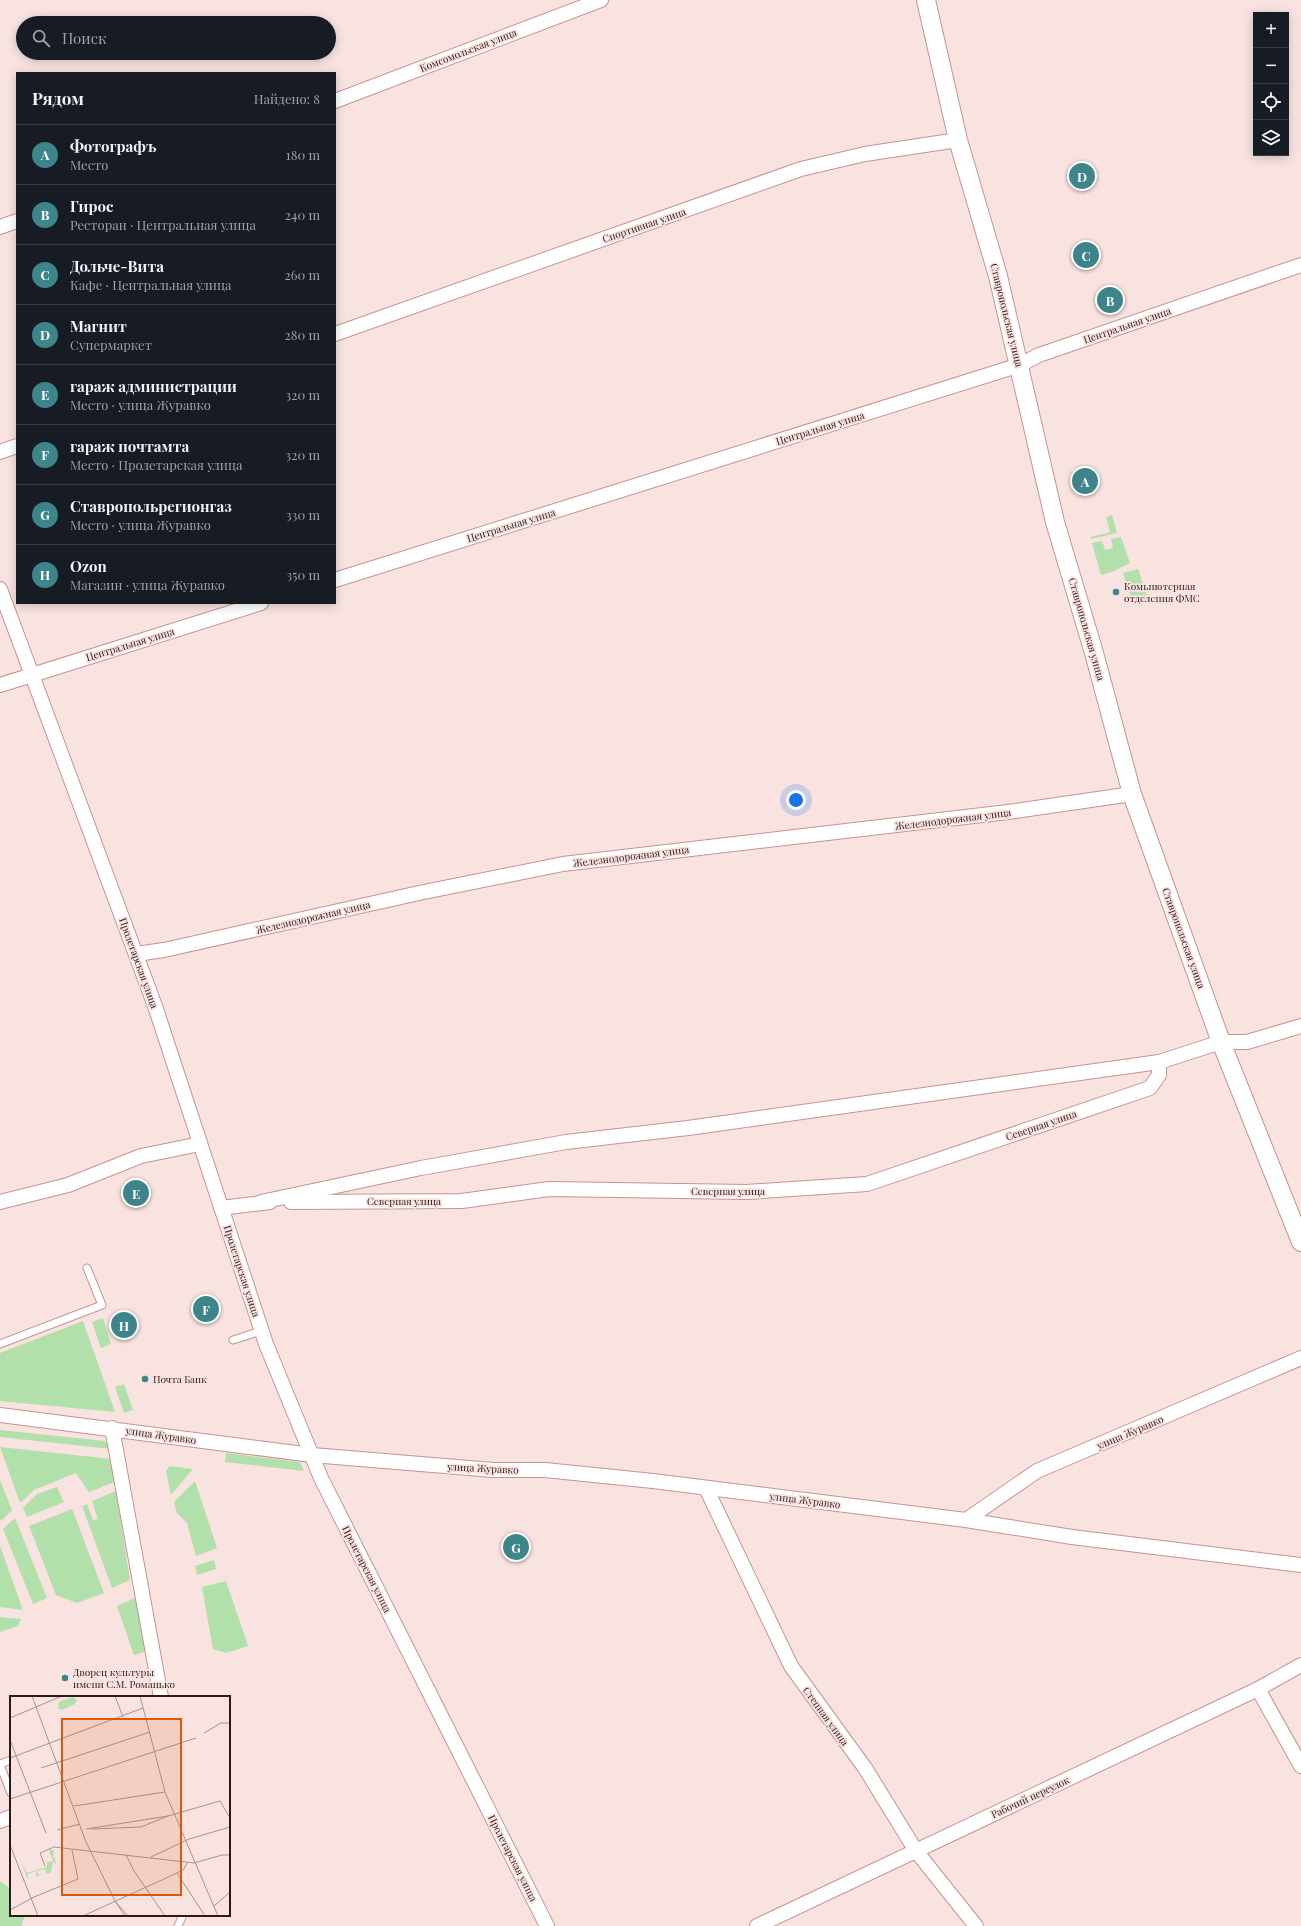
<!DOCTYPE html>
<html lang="ru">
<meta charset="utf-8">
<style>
:root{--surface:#171b24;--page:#20242c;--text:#f1f3f6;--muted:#9ea1a6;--line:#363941;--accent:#3d858a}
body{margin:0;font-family:"Playfair Display",serif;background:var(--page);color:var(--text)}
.controls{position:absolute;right:12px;top:12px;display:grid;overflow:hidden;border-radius:0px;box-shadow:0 2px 10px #0003}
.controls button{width:36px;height:36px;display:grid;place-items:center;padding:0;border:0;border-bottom:1px solid var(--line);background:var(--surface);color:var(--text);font:20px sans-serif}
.you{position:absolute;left:796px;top:800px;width:14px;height:14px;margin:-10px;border:3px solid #fff;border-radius:50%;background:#1a73e8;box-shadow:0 0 0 6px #1a73e833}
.badge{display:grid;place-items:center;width:26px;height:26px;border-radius:50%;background:var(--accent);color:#fff;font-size:13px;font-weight:700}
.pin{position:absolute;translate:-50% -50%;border:2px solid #fff;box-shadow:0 1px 4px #0006}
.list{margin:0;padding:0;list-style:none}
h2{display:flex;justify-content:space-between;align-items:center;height:52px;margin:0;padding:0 16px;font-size:17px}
h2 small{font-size:13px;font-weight:400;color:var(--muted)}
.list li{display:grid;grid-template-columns:26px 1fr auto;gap:12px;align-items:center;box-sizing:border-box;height:60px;padding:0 16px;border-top:1px solid var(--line)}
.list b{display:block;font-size:15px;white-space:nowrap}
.list p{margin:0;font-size:13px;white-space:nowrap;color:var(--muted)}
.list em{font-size:13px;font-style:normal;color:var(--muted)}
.icon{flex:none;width:22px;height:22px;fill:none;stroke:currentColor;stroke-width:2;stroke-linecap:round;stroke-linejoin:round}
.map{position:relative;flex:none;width:1301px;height:1926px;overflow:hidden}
.search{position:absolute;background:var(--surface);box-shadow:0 2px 10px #0003;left:16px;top:16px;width:320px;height:44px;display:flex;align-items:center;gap:10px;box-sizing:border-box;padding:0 14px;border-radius:22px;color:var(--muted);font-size:15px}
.panel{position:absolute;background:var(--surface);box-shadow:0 2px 10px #0003;left:16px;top:72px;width:320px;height:532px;border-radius:0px}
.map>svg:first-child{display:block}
.green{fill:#b1e0ab}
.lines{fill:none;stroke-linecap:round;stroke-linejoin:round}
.service-casing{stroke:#c49491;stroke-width:9}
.minor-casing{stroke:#c49491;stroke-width:16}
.tertiary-casing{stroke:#c49491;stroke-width:20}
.service{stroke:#fff;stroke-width:7}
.minor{stroke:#fff;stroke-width:14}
.tertiary{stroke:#fff;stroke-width:18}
.poi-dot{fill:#3d858a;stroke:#f8e3e1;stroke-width:1.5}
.labels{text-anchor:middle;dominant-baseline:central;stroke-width:3.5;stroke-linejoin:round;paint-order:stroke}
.street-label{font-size:10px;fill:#2c1a19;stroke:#f8e3e1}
.poi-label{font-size:10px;fill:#2c1a19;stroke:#f8e3e1;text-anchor:start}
.inset-road{fill:none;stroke:#a69391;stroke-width:1}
.view{fill:#df560d;fill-opacity:0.15;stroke:#df560d;stroke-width:2}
.inset-edge{fill:none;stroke:#2c1a19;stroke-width:2}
</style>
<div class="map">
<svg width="1301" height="1926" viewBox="0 0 1301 1926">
<rect width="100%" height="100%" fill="#f8e3e1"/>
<!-- green -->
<g class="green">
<path d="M 1112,515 L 1117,533 L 1091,539 L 1091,537 L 1110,532 L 1106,517 Z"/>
<path d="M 1121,537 L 1130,563 L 1112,572 L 1101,575 L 1092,543 L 1102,541 L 1105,550 L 1113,548 L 1111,539 Z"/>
<path d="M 1138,569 L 1148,599 L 1133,604 L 1123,573 Z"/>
<path d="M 103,1318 L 111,1344 L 101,1348 L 92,1322 Z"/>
<path d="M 83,1321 L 115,1412 L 0,1401 L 0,1353 Z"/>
<path d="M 124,1384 L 133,1410 L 124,1413 L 115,1387 Z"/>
<path d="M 0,1430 L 105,1441 L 111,1449 L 0,1437 Z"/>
<path d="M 0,1447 L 112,1459 L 117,1481 L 89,1492 L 76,1473 L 34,1490 L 20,1503 Z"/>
<path d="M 226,1453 L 300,1462 L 304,1471 L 225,1462 Z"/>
<path d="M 170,1466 L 193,1469 L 171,1495 L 166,1471 Z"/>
<path d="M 0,1480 L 12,1510 L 1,1521 L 0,1519 Z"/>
<path d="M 195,1481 L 217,1548 L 196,1556 L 187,1523 L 177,1513 L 174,1502 Z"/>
<path d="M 57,1487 L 64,1502 L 27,1517 L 23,1508 L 37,1494 Z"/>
<path d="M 116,1491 L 130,1580 L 112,1588 L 82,1506 L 87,1504 L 93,1520 L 98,1519 L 92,1501 Z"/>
<path d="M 72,1509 L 104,1593 L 77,1603 L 56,1595 L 29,1526 Z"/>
<path d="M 15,1518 L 47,1598 L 33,1604 L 3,1529 Z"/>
<path d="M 0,1546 L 23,1610 L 0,1607 Z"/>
<path d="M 214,1560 L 216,1569 L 197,1575 L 195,1566 Z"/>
<path d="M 226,1581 L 248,1646 L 226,1653 L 213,1649 L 202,1587 Z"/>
<path d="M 135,1598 L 148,1651 L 134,1655 L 117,1606 Z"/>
<path d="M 0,1617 L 21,1619 L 18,1626 L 0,1632 Z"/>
<path d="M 0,1881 L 11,1889 L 11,1915 L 25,1915 L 21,1926 L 0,1926 Z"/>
</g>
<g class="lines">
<defs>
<g id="service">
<path d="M 233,1340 L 261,1331"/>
<path d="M 0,1344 L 102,1305 L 87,1268"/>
<path d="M 0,1764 L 11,1760"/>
<path d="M 0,1765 L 11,1793"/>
<path d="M 178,1926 L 183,1915"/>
</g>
<g id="minor">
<path d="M 335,101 L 601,0"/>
<path d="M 0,227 L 17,221"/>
<path d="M 335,334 L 801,169 L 865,154 L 958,140"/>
<path d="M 0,452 L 17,446"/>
<path d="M 335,580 L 1020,365 L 1039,355 L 1301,265"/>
<path d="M 0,589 L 155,1006 L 266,1344 L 321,1478 L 547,1926"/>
<path d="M 0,685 L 261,603"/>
<path d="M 136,954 L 164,950 L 419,893 L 563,864 L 1008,812 L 1132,794"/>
<path d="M 0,1202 L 68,1185 L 141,1156 L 200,1144"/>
<path d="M 261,1202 L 421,1168 L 566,1142 L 688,1128 L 1159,1062 L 1221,1042 L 1247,1042 L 1301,1026"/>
<path d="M 291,1202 L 462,1201 L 549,1189 L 747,1192 L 867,1184 L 1150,1088 L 1159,1075 L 1159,1062"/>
<path d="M 221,1208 L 270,1202"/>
<path d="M 0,1415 L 312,1455 L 493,1470 L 545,1470 L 653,1481 L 966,1520 L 1072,1537 L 1301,1565"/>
<path d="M 112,1428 L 161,1697"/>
<path d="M 706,1488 L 791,1666 L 865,1768 L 916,1851 L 976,1926"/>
<path d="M 966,1520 L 1037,1471 L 1301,1358"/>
<path d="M 1258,1689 L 1301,1766"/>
<path d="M 0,1821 L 11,1817"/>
<path d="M 757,1926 L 1258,1689 L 1301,1665"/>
</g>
<path id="tertiary" d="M 926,0 L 958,140 L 998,276 L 1055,522 L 1094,653 L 1132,794 L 1221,1042 L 1301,1242"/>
</defs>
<!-- service casing -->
<use href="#service" class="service-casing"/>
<!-- minor casing -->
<use href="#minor" class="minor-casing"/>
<!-- tertiary casing -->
<use href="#tertiary" class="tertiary-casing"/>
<!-- service -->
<use href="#service" class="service"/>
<!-- minor -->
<use href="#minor" class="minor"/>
<!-- tertiary -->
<use href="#tertiary" class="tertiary"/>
</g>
<!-- markers -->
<g class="poi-dot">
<circle cx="1116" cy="592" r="4"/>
<circle cx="145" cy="1379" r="4"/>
<circle cx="65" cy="1678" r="4"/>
</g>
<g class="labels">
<!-- street labels -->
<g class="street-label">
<text transform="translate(468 50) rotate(-21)">Комсомольская улица</text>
<text transform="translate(644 225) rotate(-19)">Спортивная улица</text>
<text transform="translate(1007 315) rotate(76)">Ставропольская улица</text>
<text transform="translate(1127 325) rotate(-19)">Центральная улица</text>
<text transform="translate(820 428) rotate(-17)">Центральная улица</text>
<text transform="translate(511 525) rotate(-17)">Центральная улица</text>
<text transform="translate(1087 629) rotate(74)">Ставропольская улица</text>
<text transform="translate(130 644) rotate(-17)">Центральная улица</text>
<text transform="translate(953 819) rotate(-7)">Железнодорожная улица</text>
<text transform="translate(631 856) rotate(-7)">Железнодорожная улица</text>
<text transform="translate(313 917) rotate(-13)">Железнодорожная улица</text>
<text transform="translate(1184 938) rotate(70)">Ставропольская улица</text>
<text transform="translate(139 963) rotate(70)">Пролетарская улица</text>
<text transform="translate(1041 1125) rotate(-19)">Северная улица</text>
<text x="728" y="1191">Северная улица</text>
<text x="404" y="1201">Северная улица</text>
<text transform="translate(242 1271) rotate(72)">Пролетарская улица</text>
<text transform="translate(1130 1432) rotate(-23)">улица Журавко</text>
<text transform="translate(161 1435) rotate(8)">улица Журавко</text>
<text transform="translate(483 1468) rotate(3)">улица Журавко</text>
<text transform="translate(805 1500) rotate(7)">улица Журавко</text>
<text transform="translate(367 1569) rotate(63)">Пролетарская улица</text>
<text transform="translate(826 1716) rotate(54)">Степная улица</text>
<text transform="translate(1030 1797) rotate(-25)">Рабочий переулок</text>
<text transform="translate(513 1858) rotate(63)">Пролетарская улица</text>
</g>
<!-- poi labels -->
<g class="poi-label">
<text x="1124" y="586">Комьпютерная<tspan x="1124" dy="12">отделения ФМС</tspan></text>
<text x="153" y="1379">Почта Банк</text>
<text x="73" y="1672">Дворец культуры<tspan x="73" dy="12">имени С.М. Романько</tspan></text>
</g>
</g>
<!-- overview -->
<g transform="translate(10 1696)">
<rect width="220" height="220" fill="#f8e3e1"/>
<path d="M 62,1 L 67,4 L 65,8 L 52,14 L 48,12 L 49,6 ZM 39,154 L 44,154 L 43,162 L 45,161 L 46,169 L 43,165 L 41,176 L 36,178 L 35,173 L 27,175 L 29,180 L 26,181 L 26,175 L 18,178 L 18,184 L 11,166 L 17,177 L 37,171 L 37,166 L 43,165 Z" fill="#b1e0ab"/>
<path class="inset-road" d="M 22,0 L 76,146 L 105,205M 105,0 L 113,21M 130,0 L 155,96 L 208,220M 0,22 L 52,0M 194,37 L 211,27 L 220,27M 0,44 L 36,137M 0,62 L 133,12M 31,72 L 140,36M 0,103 L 186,42M 64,110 L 155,96M 76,133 L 158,120 L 210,105 L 220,122M 81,133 L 131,131 L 158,120M 47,134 L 70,128M 0,149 L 28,220M 116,159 L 124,175 L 155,220M 141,161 L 179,143 L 220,131M 35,170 L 30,157 L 44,151 L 184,167 L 212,159 L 220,159M 167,177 L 195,220M 204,210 L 220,196M 0,214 L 24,201 L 68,183 L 62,154M 73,220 L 167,177 L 174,173 L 177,167M 115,220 L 105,205 L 118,220"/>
<path class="view" d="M 52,23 L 171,23 L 171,199 L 52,199 Z"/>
<rect width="220" height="220" class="inset-edge"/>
</g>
</svg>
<div class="controls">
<button>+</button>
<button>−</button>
<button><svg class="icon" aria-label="locate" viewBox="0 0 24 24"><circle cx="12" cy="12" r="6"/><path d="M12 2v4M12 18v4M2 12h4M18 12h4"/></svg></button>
<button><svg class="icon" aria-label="layers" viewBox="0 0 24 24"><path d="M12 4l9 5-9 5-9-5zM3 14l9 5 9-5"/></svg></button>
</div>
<div class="you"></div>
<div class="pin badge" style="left:1085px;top:481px">A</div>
<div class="pin badge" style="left:1110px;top:300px">B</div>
<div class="pin badge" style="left:1086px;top:255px">C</div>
<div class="pin badge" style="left:1082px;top:176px">D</div>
<div class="pin badge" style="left:136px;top:1193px">E</div>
<div class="pin badge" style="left:206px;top:1309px">F</div>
<div class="pin badge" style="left:516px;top:1547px">G</div>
<div class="pin badge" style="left:124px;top:1325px">H</div>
<div class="search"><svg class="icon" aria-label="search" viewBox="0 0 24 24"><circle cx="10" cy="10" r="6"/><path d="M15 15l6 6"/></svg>Поиск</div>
<section class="panel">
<h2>Рядом<small>Найдено: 8</small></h2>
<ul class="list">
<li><span class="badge">A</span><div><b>Фотографъ</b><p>Место</p></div><em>180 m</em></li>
<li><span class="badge">B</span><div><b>Гирос</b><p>Ресторан · Центральная улица</p></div><em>240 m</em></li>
<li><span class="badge">C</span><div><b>Дольче-Вита</b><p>Кафе · Центральная улица</p></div><em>260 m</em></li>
<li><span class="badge">D</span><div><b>Магнит</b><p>Супермаркет</p></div><em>280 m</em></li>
<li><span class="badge">E</span><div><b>гараж администрации</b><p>Место · улица Журавко</p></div><em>320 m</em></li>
<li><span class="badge">F</span><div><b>гараж почтамта</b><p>Место · Пролетарская улица</p></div><em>320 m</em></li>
<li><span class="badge">G</span><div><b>Ставропольрегионгаз</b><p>Место · улица Журавко</p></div><em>330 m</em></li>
<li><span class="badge">H</span><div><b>Ozon</b><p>Магазин · улица Журавко</p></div><em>350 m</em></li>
</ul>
</section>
</div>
